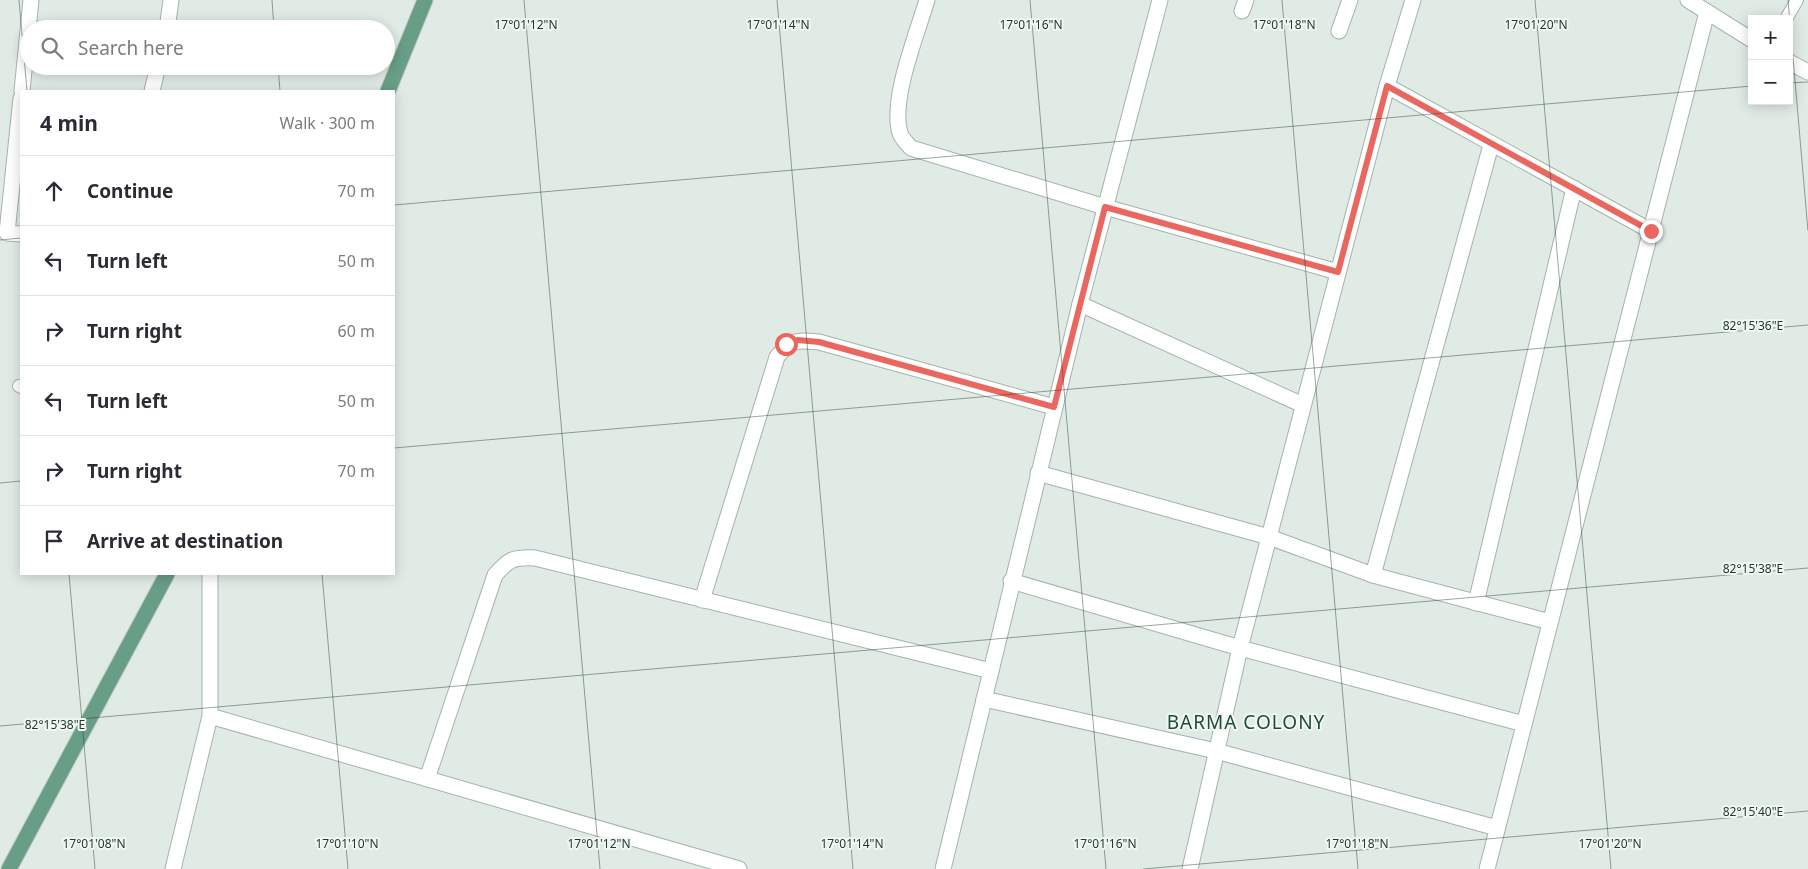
<!DOCTYPE html>
<meta charset="utf-8">
<style>
:root{--surface:#fff;--page:#f7f7f7;--text:#2b2b33;--muted:#7c7c81;--line:#e1e1e2}
body{margin:0;font-family:"Noto Sans",sans-serif;background:var(--page);color:var(--text)}
.controls{position:absolute;right:15px;top:15px;display:grid;overflow:hidden;border-radius:0px;box-shadow:0 2px 12px #0003}
.controls button{width:45px;height:45px;display:grid;place-items:center;padding:0;border:0;border-bottom:1px solid var(--line);background:var(--surface);color:var(--text);font:25px sans-serif}
.stop{position:absolute;width:15px;height:15px;margin:-11px;border:4px solid #ea6760;border-radius:50%;background:#fff}
.stop.end{background:#ea6760;border-color:#fff;box-shadow:0 1px 5px #0008}
.list{margin:0;padding:0;list-style:none}
h2{display:flex;justify-content:space-between;align-items:center;height:65px;margin:0;padding:0 20px;font-size:21px}
h2 small{font-size:16px;font-weight:400;color:var(--muted)}
.list li{display:grid;grid-template-columns:32px 1fr auto;gap:15px;align-items:center;box-sizing:border-box;height:70px;padding:0 20px;border-top:1px solid var(--line)}
.list b{display:block;font-size:19px;white-space:nowrap}
.list em{font-size:16px;font-style:normal;color:var(--muted)}
.icon{flex:none;width:28px;height:28px;fill:none;stroke:currentColor;stroke-width:2;stroke-linecap:round;stroke-linejoin:round}
.map{position:relative;flex:none;width:1808px;height:869px;overflow:hidden}
.search{position:absolute;background:var(--surface);box-shadow:0 2px 12px #0003;left:20px;top:20px;width:375px;height:55px;display:flex;align-items:center;gap:12px;box-sizing:border-box;padding:0 18px;border-radius:28px;color:var(--muted);font-size:19px}
.panel{position:absolute;background:var(--surface);box-shadow:0 2px 12px #0003;left:20px;top:90px;width:375px;height:485px;border-radius:0px}
.map>svg:first-child{display:block}
.lines{fill:none;stroke-linecap:round;stroke-linejoin:round}
.service-casing{stroke:#a4b3ab;stroke-width:14}
.minor-casing{stroke:#a4b3ab;stroke-width:17}
.secondary-casing{stroke:#a0b6aa;stroke-width:17}
.primary-casing{stroke:#c1c8c5;stroke-width:17}
.service{stroke:#fff;stroke-width:12}
.minor{stroke:#fff;stroke-width:15}
.secondary{stroke:#fff;stroke-width:15}
.primary{stroke:#689e86;stroke-width:15}
.route{stroke:#ea6760;stroke-width:6}
.ticks{fill:none;stroke:#223b2f;stroke-width:1;stroke-opacity:0.45}
.labels{text-anchor:middle;dominant-baseline:central;stroke-width:4;stroke-linejoin:round;paint-order:stroke}
.neighbourhood-label{font-size:19px;letter-spacing:1px;fill:#204b38;stroke:#f1f8f3}
.ticks-label{font-size:12px;text-anchor:middle;fill:#223b2f;stroke:#f1f8f3;stroke-width:4;stroke-linejoin:round;paint-order:stroke}
</style>
<div class="map">
<svg width="1808" height="869" viewBox="0 0 1808 869">
<rect width="100%" height="100%" fill="#e1ebe5"/>
<g class="lines">
<defs>
<g id="service">
<path d="M 1786,19 L 1797,0"/>
<path d="M 19,386 L 21,387"/>
</g>
<g id="minor">
<path d="M 927,0 C 917,34 890,100 900,133 C 901,138 907,143 911,148 L 1105,207 L 1338,272"/>
<path d="M 1242,11 L 1246,0"/>
<path d="M 167,29 L 171,0"/>
<path d="M 1339,31 L 1350,0"/>
<path d="M 1387,86 L 1651,231"/>
<path d="M 22,91 L 31,0"/>
<path d="M 152,91 L 158,66"/>
<path d="M 21,98 L 7,233 L 21,234"/>
<path d="M 1080,304 L 1303,405"/>
<path d="M 1038,473 L 1269,537 L 1373,575 L 1550,622"/>
<path d="M 1373,575 L 1491,145"/>
<path d="M 1011,581 L 1240,648 L 1524,724"/>
<path d="M 702,600 L 777,357 C 791,339 797,340 819,342 L 1054,407"/>
<path d="M 1476,603 L 1574,188"/>
<path d="M 984,699 L 1216,751 L 1497,828"/>
<path d="M 210,716 L 739,869"/>
<path d="M 427,779 L 495,575 C 509,559 513,557 535,558 L 991,671"/>
<path d="M 173,869 L 210,716 L 210,574"/>
<path d="M 943,869 L 1080,304 L 1160,0"/>
<path d="M 1190,869 L 1240,648 L 1387,86 L 1413,0"/>
<path d="M 1487,869 L 1707,12"/>
</g>
<g id="secondary">
<path d="M 1688,0 L 1752,40"/>
<path d="M 1789,62 L 1808,72"/>
</g>
<g id="primary">
<path d="M 388,91 L 425,0"/>
<path d="M 9,869 L 167,574"/>
</g>
</defs>
<!-- service casing -->
<use href="#service" class="service-casing"/>
<!-- minor casing -->
<use href="#minor" class="minor-casing"/>
<!-- secondary casing -->
<use href="#secondary" class="secondary-casing"/>
<!-- primary casing -->
<use href="#primary" class="primary-casing"/>
<!-- service -->
<use href="#service" class="service"/>
<!-- minor -->
<use href="#minor" class="minor"/>
<!-- secondary -->
<use href="#secondary" class="secondary"/>
<!-- primary -->
<use href="#primary" class="primary"/>
</g>
<g class="lines">
<!-- route -->
<path class="route" d="M 786,344 L 798,340 L 819,342 L 1054,407 L 1105,207 L 1338,272 L 1387,86 L 1651,231"/>
</g>
<!-- ticks -->
<path class="ticks" d="M 19,0 L 27,91M 272,0 L 274,29M 524,0 L 600,869M 777,0 L 853,869M 1030,0 L 1106,869M 1282,0 L 1358,869M 1535,0 L 1611,869M 1788,0 L 1808,231M 278,66 L 280,91M 1789,83 L 1808,82M 394,205 L 1752,86M 0,240 L 21,238M 394,448 L 1808,325M 0,483 L 21,481M 69,574 L 95,869M 322,574 L 348,869M 0,726 L 1808,568M 1143,869 L 1808,811"/>
<g class="labels">
<!-- neighbourhood labels -->
<g class="neighbourhood-label">
<text x="1246" y="722">BARMA COLONY</text>
</g>
</g>
<g class="ticks-label">
<text x="526" y="29">17°01'12"N</text>
<text x="778" y="29">17°01'14"N</text>
<text x="1031" y="29">17°01'16"N</text>
<text x="1284" y="29">17°01'18"N</text>
<text x="1536" y="29">17°01'20"N</text>
<text x="1753" y="330">82°15'36"E</text>
<text x="1753" y="573">82°15'38"E</text>
<text x="55" y="729">82°15'38"E</text>
<text x="1753" y="816">82°15'40"E</text>
<text x="94" y="848">17°01'08"N</text>
<text x="347" y="848">17°01'10"N</text>
<text x="599" y="848">17°01'12"N</text>
<text x="852" y="848">17°01'14"N</text>
<text x="1105" y="848">17°01'16"N</text>
<text x="1357" y="848">17°01'18"N</text>
<text x="1610" y="848">17°01'20"N</text>
</g>
</svg>
<div class="controls">
<button>+</button>
<button>−</button>
</div>
<div class="stop" style="left:786px;top:344px"></div>
<div class="stop end" style="left:1651px;top:231px"></div>
<div class="search"><svg class="icon" aria-label="search" viewBox="0 0 24 24"><circle cx="10" cy="10" r="6"/><path d="M15 15l6 6"/></svg>Search here</div>
<section class="panel">
<h2>4 min<small>Walk · 300 m</small></h2>
<ul class="list">
<li><svg class="icon" aria-label="ahead" viewBox="0 0 24 24"><path d="M12 20V5M6 11l6-6 6 6"/></svg><div><b>Continue</b></div><em>70 m</em></li>
<li><svg class="icon" aria-label="left" viewBox="0 0 24 24"><path d="M17 20v-9H6M10 6l-5 5 5 5"/></svg><div><b>Turn left</b></div><em>50 m</em></li>
<li><svg class="icon" aria-label="right" viewBox="0 0 24 24"><path d="M7 20v-9h11M14 6l5 5-5 5"/></svg><div><b>Turn right</b></div><em>60 m</em></li>
<li><svg class="icon" aria-label="left" viewBox="0 0 24 24"><path d="M17 20v-9H6M10 6l-5 5 5 5"/></svg><div><b>Turn left</b></div><em>50 m</em></li>
<li><svg class="icon" aria-label="right" viewBox="0 0 24 24"><path d="M7 20v-9h11M14 6l5 5-5 5"/></svg><div><b>Turn right</b></div><em>70 m</em></li>
<li><svg class="icon" aria-label="arrive" viewBox="0 0 24 24"><path d="M6 21V4h12l-3 4 3 4H6"/></svg><div><b>Arrive at destination</b></div></li>
</ul>
</section>
</div>
